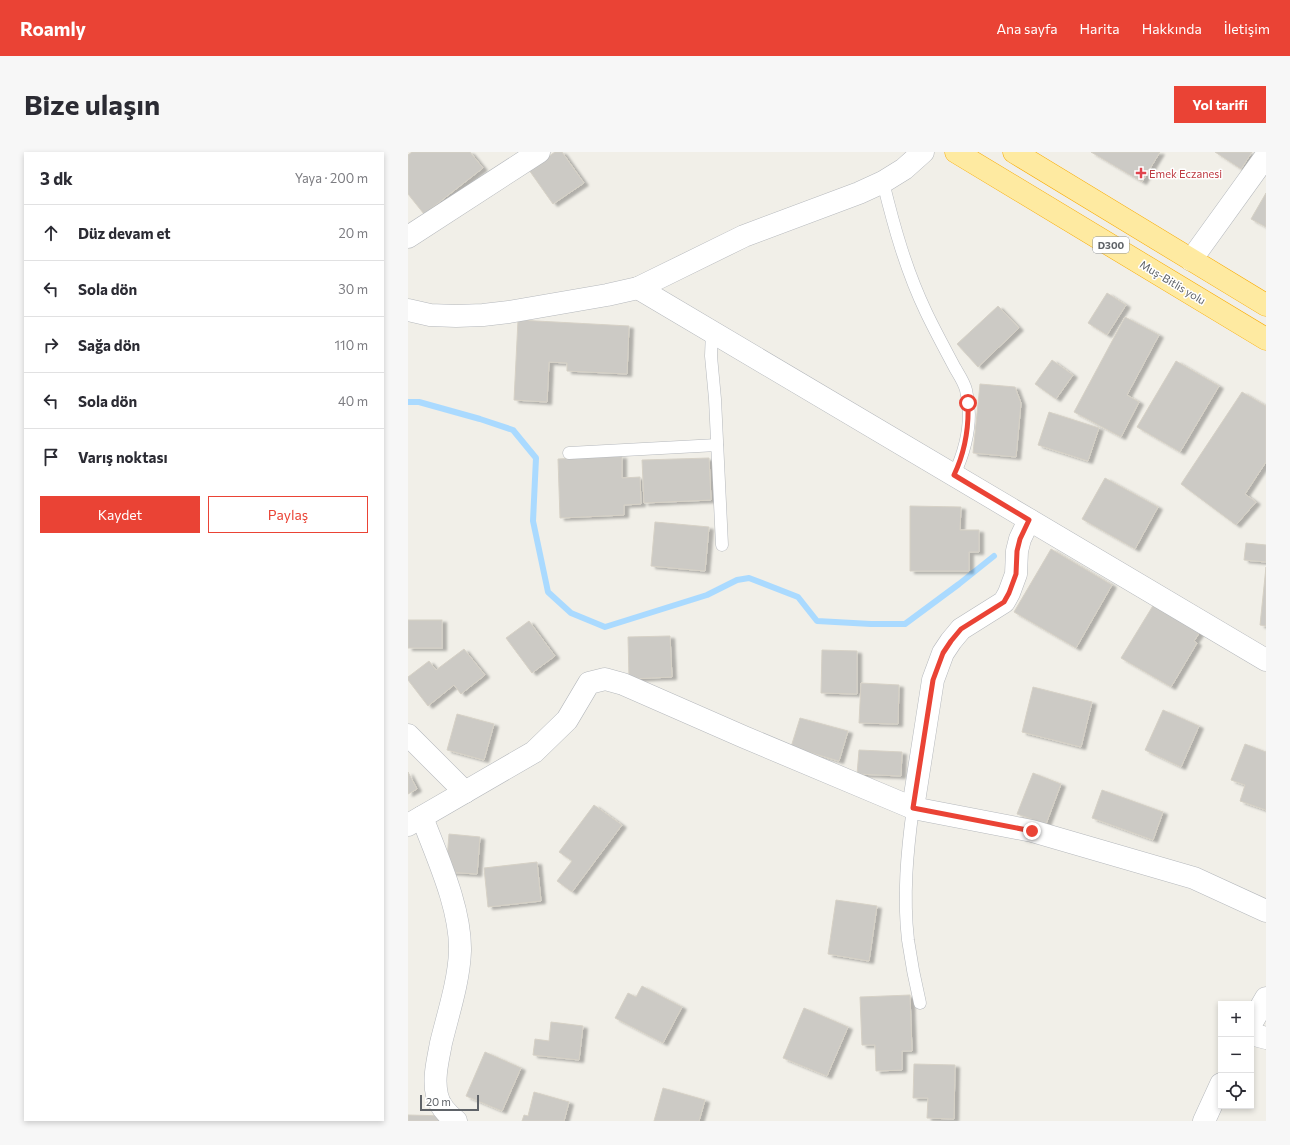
<!DOCTYPE html>
<html lang="tr">
<meta charset="utf-8">
<style>
:root{--surface:#fff;--page:#f7f7f7;--text:#2b2b33;--muted:#7c7c81;--line:#e1e1e2;--accent:#ea4335}
body{margin:0;font-family:Commissioner,sans-serif;background:var(--page);color:var(--text)}
.controls{position:absolute;right:12px;bottom:12px;display:grid;overflow:hidden;border-radius:0px;box-shadow:0 2px 6px #0003}
.controls button{width:36px;height:36px;display:grid;place-items:center;padding:0;border:0;border-bottom:1px solid var(--line);background:var(--surface);color:var(--text);font:20px sans-serif}
.scale{position:absolute;left:12px;bottom:10px;width:59px;box-sizing:border-box;padding-left:4px;border:2px solid #5f6368;border-top:0;font-size:11px;line-height:14px;white-space:nowrap;color:#5f6368;-webkit-text-stroke:3px #fff;paint-order:stroke}
.stop{position:absolute;width:12px;height:12px;margin:-9px;border:3px solid #ea4335;border-radius:50%;background:#fff}
.stop.end{background:#ea4335;border-color:#fff;box-shadow:0 1px 4px #0008}
.list{margin:0;padding:0;list-style:none}
h2{display:flex;justify-content:space-between;align-items:center;height:52px;margin:0;padding:0 16px;font-size:17px}
h2 small{font-size:13px;font-weight:400;color:var(--muted)}
.list li{display:grid;grid-template-columns:26px 1fr auto;gap:12px;align-items:center;box-sizing:border-box;height:56px;padding:0 16px;border-top:1px solid var(--line)}
.list b{display:block;font-size:15px;white-space:nowrap}
.list em{font-size:13px;font-style:normal;color:var(--muted)}
.actions{display:flex;gap:8px;padding:12px 16px}
.actions a{flex:1;padding:9px 0;border:1px solid var(--accent);border-radius:0px;text-align:center;font-size:14px;color:var(--accent)}
.actions .main{background:var(--accent);color:#fff}
.icon{flex:none;width:22px;height:22px;fill:none;stroke:currentColor;stroke-width:2;stroke-linecap:round;stroke-linejoin:round}
.map{position:relative;flex:none;width:858px;height:969px;overflow:hidden;border-radius:0px}
header{display:flex;align-items:center;gap:24px;box-sizing:border-box;height:56px;padding:0 20px;background:var(--accent);color:#fff}
header strong{font-size:19px}
nav{display:flex;gap:22px;margin-inline-start:auto;font-size:14px}
.intro{display:flex;align-items:center;justify-content:space-between;box-sizing:border-box;height:96px;padding:0 24px}
h1{margin:0;font-size:28px}
.button{padding:10px 18px;border-radius:0px;background:var(--accent);color:#fff;font-size:14px;font-weight:700}
main{display:flex;gap:24px;padding:0 24px}
aside{flex:1;background:var(--surface);border-radius:0px;box-shadow:0 2px 6px #0003}
.map>svg:first-child{display:block}
.lines{fill:none;stroke-linecap:round;stroke-linejoin:round}
.stream{stroke:#aadaff;stroke-width:6}
.building{fill:#cccac5;stroke:#d6d1c6;filter:url(#shadow)}
.service-casing{stroke:#b5b8bc;stroke-width:13}
.minor-casing{stroke:#b5b8bc;stroke-width:23}
.tertiary-casing{stroke:#b5b8bc;stroke-width:23}
.trunk-casing{stroke:#f9ab00;stroke-width:23}
.service{stroke:#fff;stroke-width:12}
.minor{stroke:#fff;stroke-width:22}
.tertiary{stroke:#fff;stroke-width:22}
.trunk{stroke:#feeaa1;stroke-width:22}
.route{stroke:#ea4335;stroke-width:5}
.health-dot{fill:#e0444e;stroke:#fff;stroke-width:1.5}
.labels{text-anchor:middle;dominant-baseline:central;stroke-width:3;stroke-linejoin:round;paint-order:stroke}
.shield{fill:#fff;stroke:#8f9295;stroke-width:1}
.shield-label{font-size:10px;font-weight:bold;fill:#5f6368}
.health-label{font-size:11px;fill:#be3a42;stroke:#fff;text-anchor:start}
.street-label{font-size:11px;fill:#5f6368;stroke:#fff}
</style>
<header>
<strong>Roamly</strong>
<nav><a>Ana sayfa</a><a>Harita</a><a>Hakkında</a><a>İletişim</a></nav>
</header>
<div class="intro"><h1>Bize ulaşın</h1><a class="button">Yol tarifi</a></div>
<main>
<aside>
<h2>3 dk<small>Yaya · 200 m</small></h2>
<ul class="list">
<li><svg class="icon" aria-label="ahead" viewBox="0 0 24 24"><path d="M12 20V5M6 11l6-6 6 6"/></svg><div><b>Düz devam et</b></div><em>20 m</em></li>
<li><svg class="icon" aria-label="left" viewBox="0 0 24 24"><path d="M17 20v-9H6M10 6l-5 5 5 5"/></svg><div><b>Sola dön</b></div><em>30 m</em></li>
<li><svg class="icon" aria-label="right" viewBox="0 0 24 24"><path d="M7 20v-9h11M14 6l5 5-5 5"/></svg><div><b>Sağa dön</b></div><em>110 m</em></li>
<li><svg class="icon" aria-label="left" viewBox="0 0 24 24"><path d="M17 20v-9H6M10 6l-5 5 5 5"/></svg><div><b>Sola dön</b></div><em>40 m</em></li>
<li><svg class="icon" aria-label="arrive" viewBox="0 0 24 24"><path d="M6 21V4h12l-3 4 3 4H6"/></svg><div><b>Varış noktası</b></div></li>
</ul>
<div class="actions"><a class="main">Kaydet</a><a>Paylaş</a></div>
</aside>
<div class="map">
<svg width="858" height="969" viewBox="0 0 858 969">
<defs>
<filter id="shadow"><feDropShadow dx="4.5" dy="2.5" stdDeviation="1" flood-color="#0004"/></filter>
</defs>
<rect width="100%" height="100%" fill="#f1efe8"/>
<g class="lines">
<!-- stream -->
<path class="stream" d="M 0,250 L 11,250 L 72,267 L 105,278 L 128,306 L 125,369 L 140,440 L 163,461 L 197,475 L 299,443 L 329,428 L 341,426 L 390,445 L 409,469 L 463,472 L 497,472 L 551,432 L 586,404"/>
</g>
<!-- building -->
<g class="building">
<path d="M 4,0 L 62,0 L 75,16 L 16,62 L 0,42 L 0,3 Z"/>
<path d="M 147,0 L 154,0 L 176,31 L 145,52 L 121,18 Z"/>
<path d="M 683,0 L 752,0 L 734,30 Z"/>
<path d="M 807,0 L 844,0 L 833,17 Z"/>
<path d="M 858,41 L 858,75 L 843,67 Z"/>
<path d="M 699,141 L 718,153 L 699,183 L 680,171 Z"/>
<path d="M 590,154 L 611,176 L 570,215 L 549,192 Z"/>
<path d="M 717,165 L 751,183 L 719,243 L 731,250 L 713,285 L 666,260 Z"/>
<path d="M 110,168 L 221,174 L 219,222 L 159,219 L 159,211 L 141,210 L 139,250 L 106,248 Z"/>
<path d="M 644,208 L 665,223 L 648,247 L 627,232 Z"/>
<path d="M 768,209 L 811,234 L 772,300 L 729,275 Z"/>
<path d="M 572,232 L 607,235 L 613,251 L 608,305 L 565,301 Z"/>
<path d="M 834,240 L 858,254 L 858,310 L 837,342 L 848,350 L 828,373 L 773,332 Z"/>
<path d="M 641,260 L 691,276 L 680,309 L 630,293 Z"/>
<path d="M 214,304 L 214,326 L 232,325 L 233,352 L 216,353 L 216,363 L 152,366 L 150,307 Z"/>
<path d="M 301,306 L 303,348 L 236,351 L 234,308 Z"/>
<path d="M 697,326 L 750,355 L 727,397 L 674,367 Z"/>
<path d="M 502,354 L 553,355 L 552,378 L 571,378 L 571,400 L 561,400 L 561,419 L 502,419 Z"/>
<path d="M 247,370 L 301,375 L 297,419 L 243,414 Z"/>
<path d="M 838,391 L 858,393 L 858,410 L 836,408 Z"/>
<path d="M 643,397 L 704,433 L 668,496 L 606,460 Z"/>
<path d="M 858,415 L 858,474 L 852,473 Z"/>
<path d="M 746,452 L 792,480 L 786,489 L 789,491 L 763,535 L 713,506 Z"/>
<rect x="0" y="468" width="34" height="28"/>
<path d="M 121,469 L 147,504 L 124,521 L 98,486 Z"/>
<path d="M 262,484 L 264,525 L 221,527 L 220,485 Z"/>
<path d="M 56,497 L 77,523 L 53,542 L 46,533 L 20,554 L 0,528 L 0,525 L 21,509 L 28,518 Z"/>
<path d="M 414,498 L 449,499 L 449,542 L 413,541 Z"/>
<path d="M 453,531 L 491,533 L 490,572 L 451,571 Z"/>
<path d="M 625,535 L 684,550 L 673,595 L 614,580 Z"/>
<path d="M 755,558 L 791,574 L 773,615 L 737,598 Z"/>
<path d="M 49,562 L 86,572 L 76,608 L 39,598 Z"/>
<path d="M 392,566 L 440,579 L 431,609 L 383,595 Z"/>
<path d="M 837,592 L 858,600 L 858,658 L 832,649 L 837,633 L 823,628 Z"/>
<path d="M 451,598 L 494,600 L 493,624 L 449,622 Z"/>
<path d="M 0,620 L 9,637 L 0,642 Z"/>
<path d="M 625,621 L 653,632 L 638,672 L 609,662 Z"/>
<path d="M 694,638 L 755,660 L 745,688 L 684,666 Z"/>
<path d="M 186,653 L 214,673 L 164,740 L 149,729 L 164,709 L 151,700 Z"/>
<path d="M 41,682 L 72,685 L 69,722 L 38,720 Z"/>
<path d="M 129,710 L 133,749 L 80,755 L 76,716 Z"/>
<path d="M 428,748 L 469,754 L 461,809 L 420,802 Z"/>
<path d="M 234,834 L 274,855 L 255,891 L 207,866 L 220,841 L 228,845 Z"/>
<path d="M 502,843 L 504,899 L 494,899 L 494,918 L 468,919 L 467,893 L 454,893 L 452,845 Z"/>
<path d="M 396,856 L 440,875 L 419,924 L 375,906 Z"/>
<path d="M 143,870 L 175,874 L 171,908 L 125,903 L 127,887 L 141,889 Z"/>
<path d="M 77,900 L 113,916 L 94,959 L 58,944 Z"/>
<path d="M 506,912 L 547,913 L 546,967 L 519,966 L 520,946 L 505,946 Z"/>
<path d="M 255,936 L 297,948 L 291,969 L 246,969 Z"/>
<path d="M 126,940 L 161,950 L 156,969 L 114,969 L 116,963 L 120,964 Z"/>
<path d="M 0,963 L 38,964 L 38,969 L 0,969 Z"/>
</g>
<g class="lines">
<defs>
<g id="service">
<path d="M 475,30 C 486,75 498,118 518,160 C 527,179 537,197 547,216 C 551,223 556,230 558,238 C 565,266 558,297 546,323"/>
<path d="M 304,179 L 303,204 L 307,247 L 314,393"/>
<path d="M 161,301 L 309,293"/>
<path d="M 505,656 C 499,700 495,744 500,788 C 503,809 507,830 512,851"/>
</g>
<g id="minor">
<path d="M 0,85 L 131,0"/>
<path d="M 783,108 L 858,4"/>
<path d="M 230,136 L 858,508"/>
<path d="M 0,583 L 57,640"/>
<path d="M 505,656 L 525,528 L 535,501 L 543,489 L 553,477 L 596,450 L 601,441 L 608,422 L 609,399 L 612,387 L 621,368"/>
<path d="M 14,665 C 29,705 53,756 52,799 C 51,829 40,862 33,891 C 30,908 25,926 29,943 C 31,954 39,962 48,969"/>
<path d="M 0,673 L 126,600 L 159,568 L 181,531 L 197,527 L 215,532 L 336,585 L 505,656 L 624,679 L 786,726 L 858,759"/>
<path d="M 843,872 L 858,846"/>
<path d="M 843,882 L 858,886"/>
<path d="M 796,969 L 813,932"/>
</g>
<path id="tertiary" d="M 0,158 L 22,163 L 48,164 L 75,163 L 101,160 L 199,143 L 230,136 L 336,84 L 451,41 L 475,30 L 496,17 L 515,0"/>
<g id="trunk">
<path d="M 548,0 L 858,187"/>
<path d="M 606,0 L 858,153"/>
</g>
</defs>
<!-- service casing -->
<use href="#service" class="service-casing"/>
<!-- minor casing -->
<use href="#minor" class="minor-casing"/>
<!-- tertiary casing -->
<use href="#tertiary" class="tertiary-casing"/>
<!-- trunk casing -->
<use href="#trunk" class="trunk-casing"/>
<!-- service -->
<use href="#service" class="service"/>
<!-- minor -->
<use href="#minor" class="minor"/>
<!-- tertiary -->
<use href="#tertiary" class="tertiary"/>
<!-- trunk -->
<use href="#trunk" class="trunk"/>
</g>
<g class="lines">
<!-- route -->
<path class="route" d="M 560,251 C 561,277 557,300 546,323 L 621,368 L 612,387 L 609,399 L 608,422 L 601,441 L 596,450 L 553,477 L 543,489 L 535,501 L 525,528 L 505,656 L 624,679"/>
</g>
<!-- markers -->
<path class="health-dot" d="M731 15h4v4h4v4h-4v4h-4v-4h-4v-4h4z"/>
<g class="labels">
<!-- shield labels -->
<rect class="shield" x="685" y="85" width="36" height="16" rx="3"/>
<g class="shield-label">
<text x="703" y="93">D300</text>
</g>
<!-- health labels -->
<g class="health-label">
<text x="741" y="21">Emek Eczanesi</text>
</g>
<!-- street labels -->
<g class="street-label">
<text transform="translate(765 130) rotate(31)">Muş-Bitlis yolu</text>
</g>
</g>
</svg>
<div class="controls">
<button>+</button>
<button>−</button>
<button><svg class="icon" aria-label="locate" viewBox="0 0 24 24"><circle cx="12" cy="12" r="6"/><path d="M12 2v4M12 18v4M2 12h4M18 12h4"/></svg></button>
</div>
<div class="scale">20 m</div>
<div class="stop" style="left:560px;top:251px"></div>
<div class="stop end" style="left:624px;top:679px"></div>
</div>
</main>
